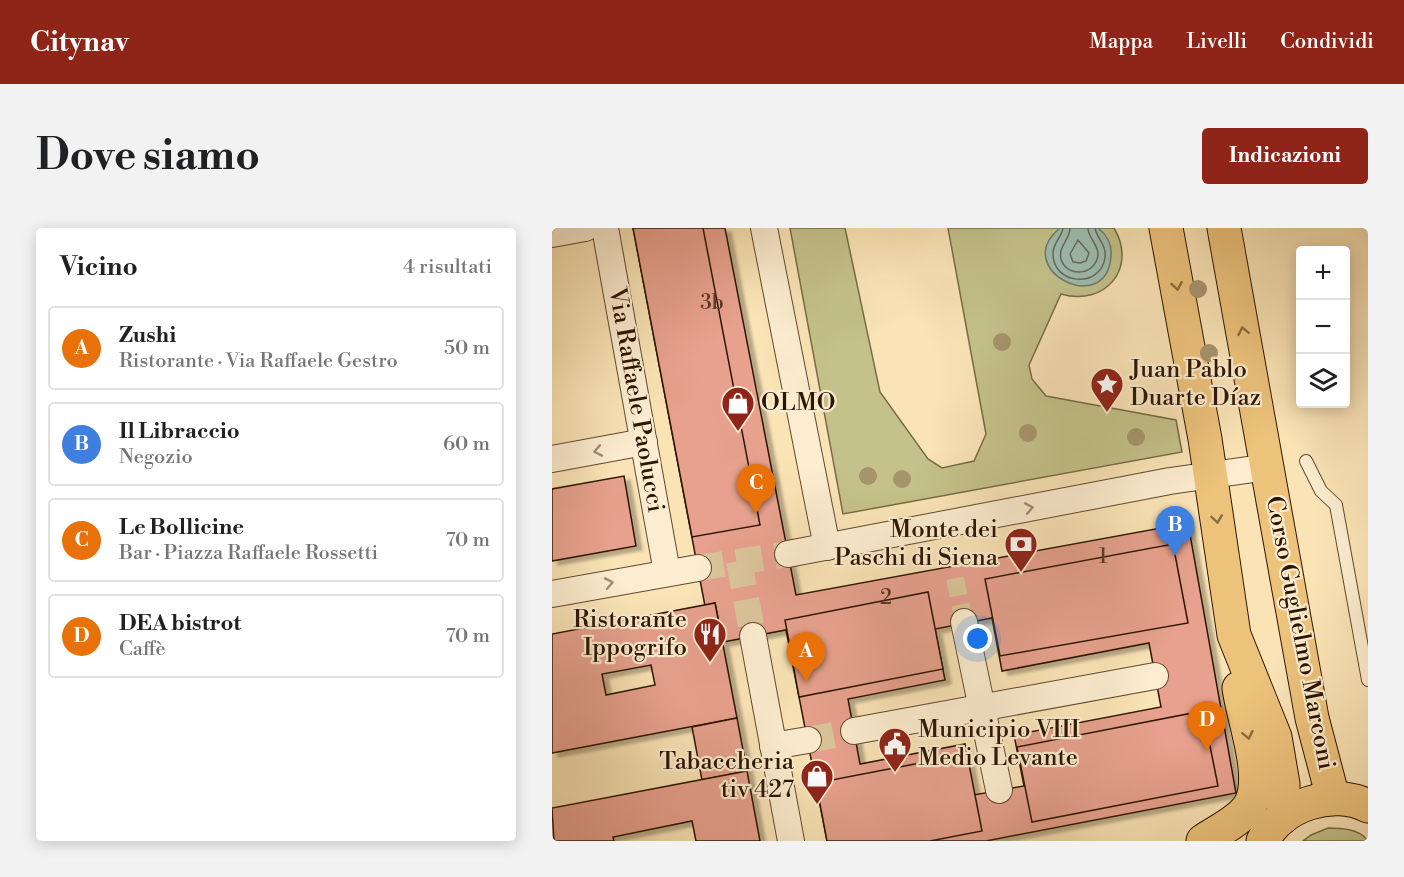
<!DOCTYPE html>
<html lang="it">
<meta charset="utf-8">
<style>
:root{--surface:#fff;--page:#f2f2f2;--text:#202124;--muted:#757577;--line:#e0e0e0;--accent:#8f2418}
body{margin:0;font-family:"Libre Bodoni",serif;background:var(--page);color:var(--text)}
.controls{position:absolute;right:18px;top:18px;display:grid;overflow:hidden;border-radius:6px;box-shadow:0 3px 15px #0003}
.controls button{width:54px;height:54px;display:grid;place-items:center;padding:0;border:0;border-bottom:2px solid var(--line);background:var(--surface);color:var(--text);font:30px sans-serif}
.you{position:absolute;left:426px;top:411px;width:21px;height:21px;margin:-15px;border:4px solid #fff;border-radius:50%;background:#1a73e8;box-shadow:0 0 0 9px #1a73e833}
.badge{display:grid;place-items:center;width:39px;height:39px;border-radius:50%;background:var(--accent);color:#fff;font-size:20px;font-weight:700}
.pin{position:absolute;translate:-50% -50px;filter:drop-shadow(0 2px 3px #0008)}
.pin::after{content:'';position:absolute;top:32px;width:21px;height:18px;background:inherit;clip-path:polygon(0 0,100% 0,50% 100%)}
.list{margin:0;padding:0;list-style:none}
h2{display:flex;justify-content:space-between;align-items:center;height:78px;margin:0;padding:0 24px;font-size:26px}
h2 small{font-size:20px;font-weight:400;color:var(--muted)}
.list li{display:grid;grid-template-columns:39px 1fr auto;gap:18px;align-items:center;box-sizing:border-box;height:84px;margin:0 12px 12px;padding:0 12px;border:2px solid var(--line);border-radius:6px}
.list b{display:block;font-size:22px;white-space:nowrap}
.list p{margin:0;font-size:20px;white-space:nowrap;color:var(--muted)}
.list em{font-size:20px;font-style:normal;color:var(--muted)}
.icon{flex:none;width:33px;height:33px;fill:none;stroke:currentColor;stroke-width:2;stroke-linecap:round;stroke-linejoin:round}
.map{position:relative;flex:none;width:816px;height:613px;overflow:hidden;border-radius:6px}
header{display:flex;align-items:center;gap:36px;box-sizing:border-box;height:84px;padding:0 30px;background:var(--accent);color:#fff}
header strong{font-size:28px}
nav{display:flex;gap:33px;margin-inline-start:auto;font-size:21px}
.intro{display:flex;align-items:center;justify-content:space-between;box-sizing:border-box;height:144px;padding:0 36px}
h1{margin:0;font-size:42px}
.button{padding:15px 27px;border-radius:6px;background:var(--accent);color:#fff;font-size:21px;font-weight:700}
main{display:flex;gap:36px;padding:0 36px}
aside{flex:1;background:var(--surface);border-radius:6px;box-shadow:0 3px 15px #0003}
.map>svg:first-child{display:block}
.green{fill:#c4c28a;stroke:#786c46;stroke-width:1.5}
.water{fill:#9ebeb1;stroke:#717a6b;stroke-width:1.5}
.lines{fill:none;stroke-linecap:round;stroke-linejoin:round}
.shore{stroke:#666a5a;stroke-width:1.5}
.building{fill:#e7a18e;stroke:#2d1503;stroke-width:1.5;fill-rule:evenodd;filter:url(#shadow)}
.pedestrian-tunnel{stroke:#dbc59b;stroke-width:18;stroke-dasharray:18 9;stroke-linecap:butt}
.minor-tunnel{stroke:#dbc59b;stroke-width:26;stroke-dasharray:26 13;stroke-linecap:butt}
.service-casing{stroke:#604930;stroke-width:14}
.minor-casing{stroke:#604930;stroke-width:28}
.primary-casing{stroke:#2d1503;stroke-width:35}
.service{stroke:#fcedd0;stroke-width:12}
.minor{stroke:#fcedd0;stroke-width:26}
.primary{stroke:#edc27b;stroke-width:33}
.tree{fill:#a6946d}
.oneway{stroke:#8d6c3f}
.oneway2{stroke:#9f8c74}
.labels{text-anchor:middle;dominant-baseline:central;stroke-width:4.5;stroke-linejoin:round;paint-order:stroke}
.number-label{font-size:21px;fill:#5c3826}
.poi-label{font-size:24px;fill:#2d1503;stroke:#fcedd0;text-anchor:start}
.street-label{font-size:24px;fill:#2d1503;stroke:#fcedd0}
</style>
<header>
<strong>Citynav</strong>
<nav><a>Mappa</a><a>Livelli</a><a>Condividi</a></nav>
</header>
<div class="intro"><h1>Dove siamo</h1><a class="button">Indicazioni</a></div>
<main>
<aside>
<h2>Vicino<small>4 risultati</small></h2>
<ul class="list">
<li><span class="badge" style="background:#e8710a">A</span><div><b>Zushi</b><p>Ristorante · Via Raffaele Gestro</p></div><em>50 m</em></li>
<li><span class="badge" style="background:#3f7fe0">B</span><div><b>Il Libraccio</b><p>Negozio</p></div><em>60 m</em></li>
<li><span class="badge" style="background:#e8710a">C</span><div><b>Le Bollicine</b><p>Bar · Piazza Raffaele Rossetti</p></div><em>70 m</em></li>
<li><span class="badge" style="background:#e8710a">D</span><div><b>DEA bistrot</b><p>Caffè</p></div><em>70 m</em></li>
</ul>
</aside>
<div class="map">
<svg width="816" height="613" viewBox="0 0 816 613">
<defs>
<filter id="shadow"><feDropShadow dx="6" dy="4" stdDeviation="1.5" flood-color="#0004"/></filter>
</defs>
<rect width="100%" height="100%" fill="#fae4b6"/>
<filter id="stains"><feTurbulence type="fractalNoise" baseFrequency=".00333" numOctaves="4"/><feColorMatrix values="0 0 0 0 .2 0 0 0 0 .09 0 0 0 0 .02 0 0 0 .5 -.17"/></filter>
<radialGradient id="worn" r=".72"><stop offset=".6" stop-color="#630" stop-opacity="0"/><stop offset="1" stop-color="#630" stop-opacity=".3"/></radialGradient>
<!-- green -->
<g class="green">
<path d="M 238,0 L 293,0 L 328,164 L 376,231 L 390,240 L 422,233 L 434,206 L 396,0 L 562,0 C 586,40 553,79 509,66 L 477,137 L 480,151 L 494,168 L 624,192 L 630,224 L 291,286 Z"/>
<path d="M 776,600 C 790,600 808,601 816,613 L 751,613 L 759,607 Z"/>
</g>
<!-- water -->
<path class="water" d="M 508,0 L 546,0 C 555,7 560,17 559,28 C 555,91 457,41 508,0 Z"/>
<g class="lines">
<!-- shore -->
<g class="shore">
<path d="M 511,0 C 510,9 501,15 501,25 C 500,57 548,61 553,30 C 555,17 545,11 543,0"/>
<path d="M 518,0 C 518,12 506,18 509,31 C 515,51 545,47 546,26 C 546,16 536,10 536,0"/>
<path d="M 526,12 L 537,25 L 534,33 L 528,35 L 521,34 L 518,26 Z"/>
</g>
</g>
<!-- building -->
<g class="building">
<path d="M 81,0 L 173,0 L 244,367 L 636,295 L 684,565 L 434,613 L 275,613 L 234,402 L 171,414 L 163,375 L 153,378 ZM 440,390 L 450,443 L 597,415 L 609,479 L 462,507 L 472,558 L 422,567 L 413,516 L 308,536 L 296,471 L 393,452 L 383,401 Z"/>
<path d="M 81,0 L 151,0 L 208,297 L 140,309 Z"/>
<path d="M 72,248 L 84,318 L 0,333 L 0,261 Z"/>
<path d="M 621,316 L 636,395 L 448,428 L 433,351 Z"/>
<path d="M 376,364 L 391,441 L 247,469 L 233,392 Z"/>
<path d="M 163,375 L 185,490 L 0,525 L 0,406 ZM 99,437 L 103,457 L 54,467 L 50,446 Z"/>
<path d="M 651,483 L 666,558 L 480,594 L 465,519 Z"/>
<path d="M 185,490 L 195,543 L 150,552 L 140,499 Z"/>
<path d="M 415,526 L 430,603 L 378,613 L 275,613 L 264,555 Z"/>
<path d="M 195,543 L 208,613 L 144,613 L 140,593 L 61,609 L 62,613 L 2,613 L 0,580 Z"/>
</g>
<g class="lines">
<!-- pedestrian-tunnel -->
<path class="pedestrian-tunnel" d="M 403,350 L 412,394"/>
<!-- minor-tunnel -->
<g class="minor-tunnel">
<path d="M 187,333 L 201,408"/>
<path d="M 146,340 L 236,326"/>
<path d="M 256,512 L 302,503"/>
</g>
<defs>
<path id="service" d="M 754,233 L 769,263 L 784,277 L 816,452"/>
<g id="minor">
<path d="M 53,0 L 115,344"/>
<path d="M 212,0 L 275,319"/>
<path d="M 0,6 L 33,0"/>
<path d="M 0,231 L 92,214"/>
<path d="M 236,326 L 618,253 L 716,239"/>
<path d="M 0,366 L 146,340"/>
<path d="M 412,394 L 447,562"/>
<path d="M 201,408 L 239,613"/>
<path d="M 302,503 L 603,448"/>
<path d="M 221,518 L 256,512"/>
</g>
<g id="primary">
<path d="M 614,0 L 653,211 L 682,407 L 723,509 L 731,556 L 731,589"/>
<path d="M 672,0 L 760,490 L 781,570"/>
<path d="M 651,613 C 665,603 691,592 699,575 C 713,546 691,491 687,460"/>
<path d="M 711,613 C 728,577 781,560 816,578"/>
</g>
</defs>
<!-- service casing -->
<use href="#service" class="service-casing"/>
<!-- minor casing -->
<use href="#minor" class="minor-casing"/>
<!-- primary casing -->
<use href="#primary" class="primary-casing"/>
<!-- service -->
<use href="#service" class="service"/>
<!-- minor -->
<use href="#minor" class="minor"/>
<!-- primary -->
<use href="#primary" class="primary"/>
</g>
<!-- trees -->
<g class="tree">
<circle cx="646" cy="61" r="9"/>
<circle cx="450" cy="114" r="9"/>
<circle cx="657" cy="125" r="9"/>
<circle cx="476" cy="205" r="9"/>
<circle cx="584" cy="209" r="9"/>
<circle cx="316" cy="248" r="9"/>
<circle cx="350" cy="251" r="9"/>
</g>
<!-- one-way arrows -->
<defs><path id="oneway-chevron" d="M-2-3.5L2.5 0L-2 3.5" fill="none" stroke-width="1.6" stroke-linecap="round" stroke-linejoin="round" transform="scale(1.5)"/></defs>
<g class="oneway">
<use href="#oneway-chevron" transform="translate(625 58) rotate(80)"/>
<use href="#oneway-chevron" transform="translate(691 103) rotate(-101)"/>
<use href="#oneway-chevron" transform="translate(665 291) rotate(82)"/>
<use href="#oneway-chevron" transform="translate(696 507) rotate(78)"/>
</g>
<g class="oneway2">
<use href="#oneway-chevron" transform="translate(46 223) rotate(169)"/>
<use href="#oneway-chevron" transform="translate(477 280) rotate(-11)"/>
<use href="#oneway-chevron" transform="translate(57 355) rotate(-11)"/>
</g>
<!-- icons -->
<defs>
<symbol id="sight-pin" viewBox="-11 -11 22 30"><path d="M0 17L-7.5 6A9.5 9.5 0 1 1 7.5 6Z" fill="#8f2418" stroke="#fcedd0"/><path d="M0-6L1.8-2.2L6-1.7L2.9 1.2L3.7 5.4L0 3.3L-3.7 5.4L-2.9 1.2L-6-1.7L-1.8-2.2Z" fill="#fff"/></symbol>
<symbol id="shop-pin" viewBox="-11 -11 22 30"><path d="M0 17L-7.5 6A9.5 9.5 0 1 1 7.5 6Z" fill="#8f2418" stroke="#fcedd0"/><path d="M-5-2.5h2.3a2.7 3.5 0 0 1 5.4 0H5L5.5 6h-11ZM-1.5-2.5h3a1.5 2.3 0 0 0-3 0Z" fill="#fff"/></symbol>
<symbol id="bank-pin" viewBox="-11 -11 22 30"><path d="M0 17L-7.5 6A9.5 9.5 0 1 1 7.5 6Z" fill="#8f2418" stroke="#fcedd0"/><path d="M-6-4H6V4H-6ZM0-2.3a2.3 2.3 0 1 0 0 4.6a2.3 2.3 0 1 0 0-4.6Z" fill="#fff"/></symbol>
<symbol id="restaurant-pin" viewBox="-11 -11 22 30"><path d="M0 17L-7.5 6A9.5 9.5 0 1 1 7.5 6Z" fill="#8f2418" stroke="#fcedd0"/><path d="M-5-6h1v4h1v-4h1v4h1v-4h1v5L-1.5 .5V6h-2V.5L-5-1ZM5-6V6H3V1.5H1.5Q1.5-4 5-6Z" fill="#fff"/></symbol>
<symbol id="civic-pin" viewBox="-11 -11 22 30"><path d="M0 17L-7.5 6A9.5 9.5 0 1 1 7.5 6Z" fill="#8f2418" stroke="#fcedd0"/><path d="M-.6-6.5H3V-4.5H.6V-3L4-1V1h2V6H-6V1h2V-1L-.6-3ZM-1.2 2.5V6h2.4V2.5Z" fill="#fff"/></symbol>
</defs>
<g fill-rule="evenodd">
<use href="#sight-pin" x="536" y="137" width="38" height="52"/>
<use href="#shop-pin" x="167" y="156" width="38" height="52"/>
<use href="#bank-pin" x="450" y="297" width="38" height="52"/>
<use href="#restaurant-pin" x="139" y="387" width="38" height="52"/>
<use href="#civic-pin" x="324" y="497" width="38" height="52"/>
<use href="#shop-pin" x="246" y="529" width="38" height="52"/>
</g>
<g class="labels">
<!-- number labels -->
<g class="number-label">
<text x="160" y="75">3b</text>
<text x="551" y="329">1</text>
<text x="334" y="370">2</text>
</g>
<!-- poi labels -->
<g class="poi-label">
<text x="578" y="142">Juan Pablo<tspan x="578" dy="28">Duarte Díaz</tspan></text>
<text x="209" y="175">OLMO</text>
<text x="446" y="302" text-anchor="end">Monte dei<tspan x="446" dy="28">Paschi di Siena</tspan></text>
<text x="135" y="392" text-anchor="end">Ristorante<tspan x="135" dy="28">Ippogrifo</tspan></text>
<text x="366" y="502">Municipio VIII<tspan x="366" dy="28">Medio Levante</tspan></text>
<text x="242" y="534" text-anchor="end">Tabaccheria<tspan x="242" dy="28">tiv 427</tspan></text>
</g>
<!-- street labels -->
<g class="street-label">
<text transform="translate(84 172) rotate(80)">Via Raffaele Paolucci</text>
<text transform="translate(748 405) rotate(79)">Corso Guglielmo Marconi</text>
</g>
</g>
<rect width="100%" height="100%" filter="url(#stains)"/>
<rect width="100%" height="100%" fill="url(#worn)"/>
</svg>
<div class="controls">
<button>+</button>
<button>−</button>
<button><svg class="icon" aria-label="layers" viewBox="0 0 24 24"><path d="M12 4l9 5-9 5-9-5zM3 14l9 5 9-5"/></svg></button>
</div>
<div class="you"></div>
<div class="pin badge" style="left:254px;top:454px;background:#e8710a">A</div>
<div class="pin badge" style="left:623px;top:328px;background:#3f7fe0">B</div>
<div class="pin badge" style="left:204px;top:286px;background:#e8710a">C</div>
<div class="pin badge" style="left:655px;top:523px;background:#e8710a">D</div>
</div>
</main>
